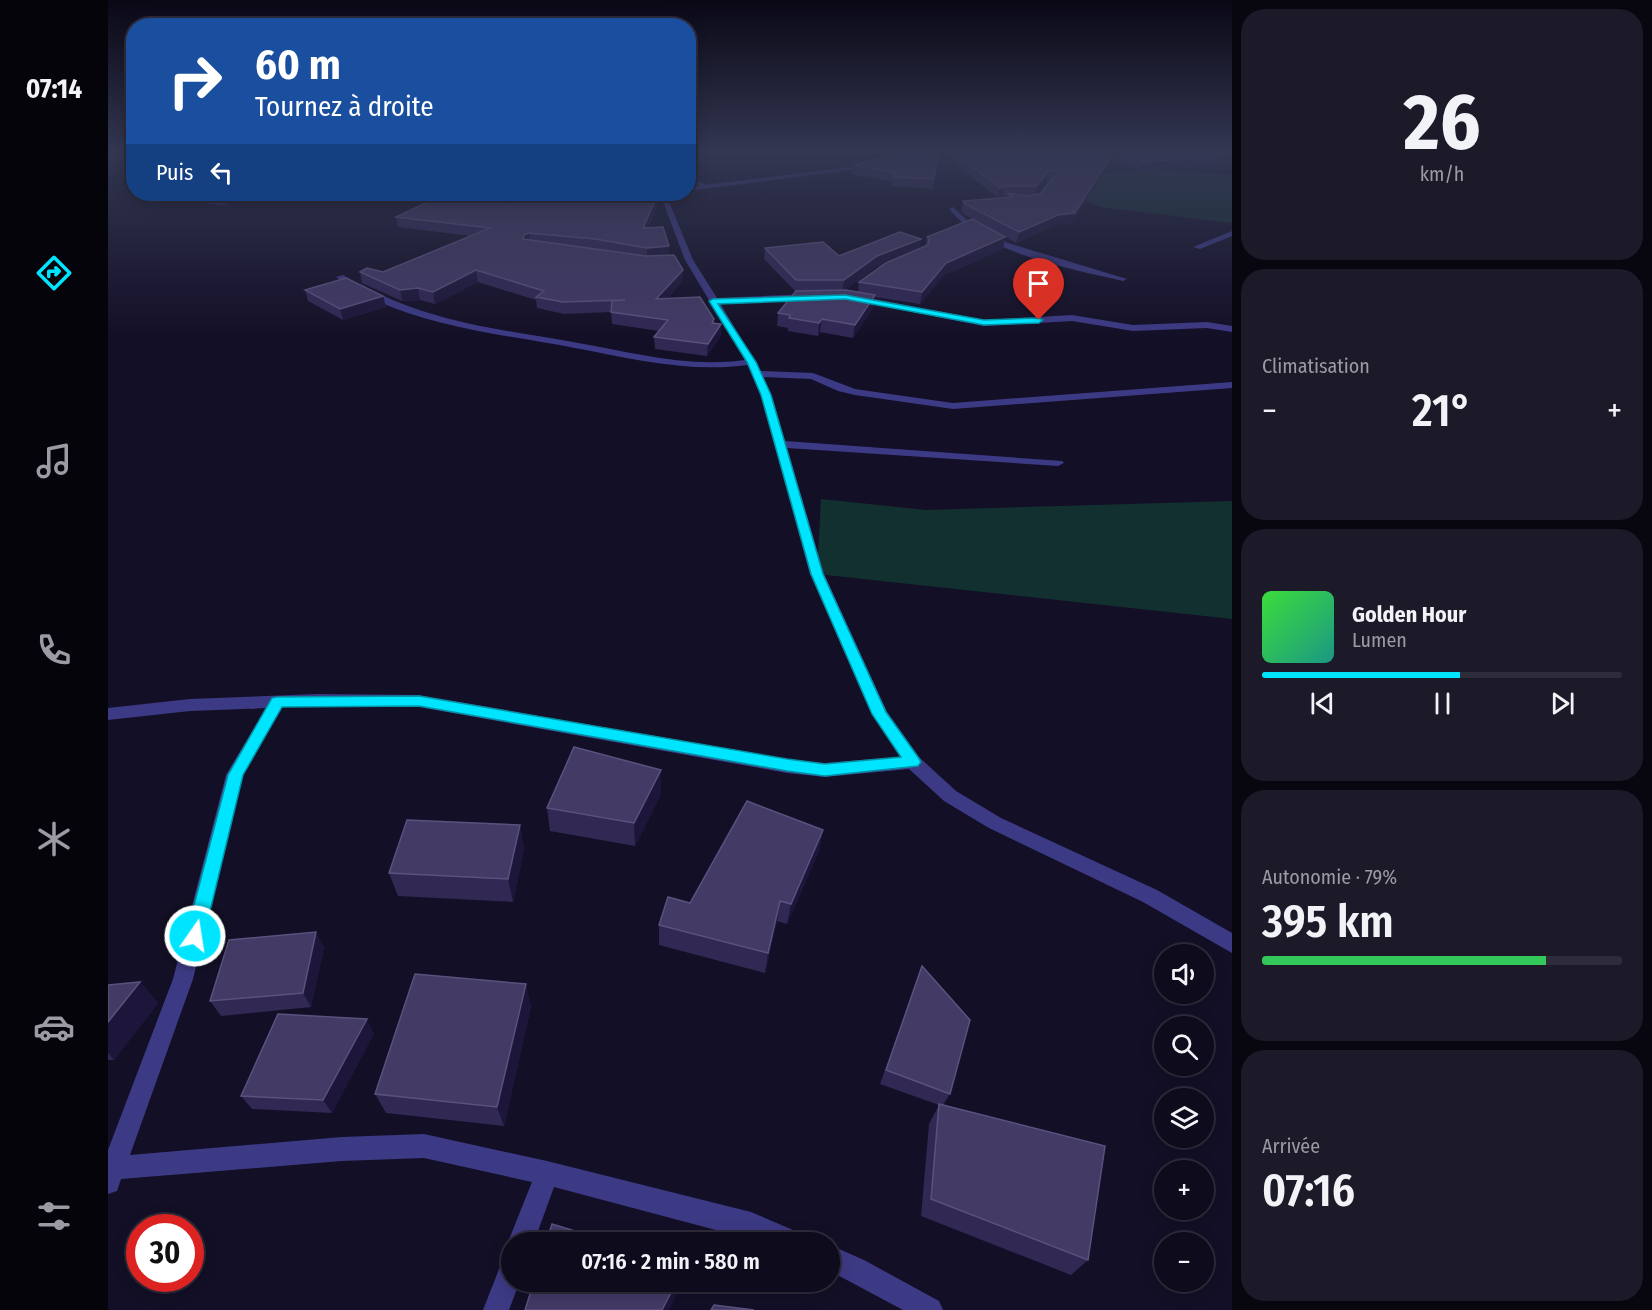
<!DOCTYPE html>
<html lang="fr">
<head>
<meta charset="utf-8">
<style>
	body { margin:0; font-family:"Fira Sans Condensed",sans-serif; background:#1c1929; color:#f1f3f6; height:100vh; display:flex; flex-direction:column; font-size:22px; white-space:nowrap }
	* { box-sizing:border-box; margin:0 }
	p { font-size:20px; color:#9b9ba3 }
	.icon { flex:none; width:33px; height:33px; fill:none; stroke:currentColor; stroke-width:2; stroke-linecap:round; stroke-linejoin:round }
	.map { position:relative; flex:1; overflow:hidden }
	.sheet { display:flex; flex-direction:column; gap:9px; padding:9px; background:#08060f; width:420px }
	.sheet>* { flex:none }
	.top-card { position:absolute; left:18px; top:18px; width:570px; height:183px; border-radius:24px; box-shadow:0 3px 15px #0003,0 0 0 2px #2e2b3b; background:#1a4fa0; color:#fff; overflow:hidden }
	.tools { position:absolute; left:1046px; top:944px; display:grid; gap:12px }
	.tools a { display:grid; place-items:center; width:60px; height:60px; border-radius:50%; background:#0e0b1c; box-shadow:0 3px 15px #0003,0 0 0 2px #2e2b3b; font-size:30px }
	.speed { position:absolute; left:18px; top:1214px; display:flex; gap:12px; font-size:30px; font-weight:700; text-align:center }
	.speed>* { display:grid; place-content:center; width:78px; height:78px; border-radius:50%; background:#0e0b1c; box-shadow:0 3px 15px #0003,0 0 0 2px #2e2b3b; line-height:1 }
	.speed .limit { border:9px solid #d22; background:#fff; color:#111 }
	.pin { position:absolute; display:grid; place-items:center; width:51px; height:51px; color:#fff; margin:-62px -26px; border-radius:50% 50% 50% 0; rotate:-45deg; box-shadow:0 0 6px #0007 }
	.pin .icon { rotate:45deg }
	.me { position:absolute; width:66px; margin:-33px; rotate:13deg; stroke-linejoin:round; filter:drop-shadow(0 0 4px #0008) }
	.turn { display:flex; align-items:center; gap:21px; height:126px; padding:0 30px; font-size:27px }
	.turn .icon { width:78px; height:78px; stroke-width:2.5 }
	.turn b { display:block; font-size:42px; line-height:51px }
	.then { display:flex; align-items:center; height:57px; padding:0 30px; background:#0003; gap:12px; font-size:22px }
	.big { font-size:45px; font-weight:600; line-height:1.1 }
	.sheet .card { flex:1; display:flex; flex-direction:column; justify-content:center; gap:9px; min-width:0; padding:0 21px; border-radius:24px; background:#1c1929 }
	.sheet .dial { align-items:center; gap:0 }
	.dial b { font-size:78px; line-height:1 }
	.song { display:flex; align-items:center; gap:18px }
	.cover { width:72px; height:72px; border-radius:9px; background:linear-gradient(135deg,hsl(120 70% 55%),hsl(170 70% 35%)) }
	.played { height:6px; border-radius:3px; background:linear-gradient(90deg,#00e5ff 55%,#2e2b3b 55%) }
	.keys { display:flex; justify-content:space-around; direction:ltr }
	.heat { display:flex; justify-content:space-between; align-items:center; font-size:33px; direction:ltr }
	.charge { height:9px; border-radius:4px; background:linear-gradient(90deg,#34c759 79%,#2e2b3b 0) }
	.trip { position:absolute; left:393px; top:1232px; width:339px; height:60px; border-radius:30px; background:#0e0b1c; box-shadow:0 3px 15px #0003,0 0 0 2px #2e2b3b; font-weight:600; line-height:60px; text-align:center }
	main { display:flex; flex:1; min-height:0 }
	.menu { display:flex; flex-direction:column; width:108px; justify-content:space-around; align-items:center; background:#06040b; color:#9b9ba3 }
	.menu .icon { width:42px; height:42px }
	.menu .current { color:#00e5ff }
	.menu b { font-size:27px; color:#f1f3f6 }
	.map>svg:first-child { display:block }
</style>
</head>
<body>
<main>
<nav class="menu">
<b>07:14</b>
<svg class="icon current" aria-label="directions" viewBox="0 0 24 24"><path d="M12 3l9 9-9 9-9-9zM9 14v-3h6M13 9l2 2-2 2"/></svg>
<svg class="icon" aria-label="music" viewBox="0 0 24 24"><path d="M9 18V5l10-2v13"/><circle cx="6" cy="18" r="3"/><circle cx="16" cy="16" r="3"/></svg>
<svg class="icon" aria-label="phone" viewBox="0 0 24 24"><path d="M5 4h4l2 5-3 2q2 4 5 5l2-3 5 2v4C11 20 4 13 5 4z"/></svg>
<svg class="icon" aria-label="climate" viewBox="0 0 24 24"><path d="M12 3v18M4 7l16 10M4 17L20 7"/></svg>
<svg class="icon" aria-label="car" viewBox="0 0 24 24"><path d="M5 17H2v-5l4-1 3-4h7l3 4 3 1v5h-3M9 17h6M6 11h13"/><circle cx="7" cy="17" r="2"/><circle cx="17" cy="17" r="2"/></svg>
<svg class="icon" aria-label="filters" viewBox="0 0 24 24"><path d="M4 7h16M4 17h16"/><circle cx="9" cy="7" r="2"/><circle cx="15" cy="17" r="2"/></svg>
</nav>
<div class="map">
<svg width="1124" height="1310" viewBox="0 0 1124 1310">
	<rect width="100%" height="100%" fill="#130f26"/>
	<path fill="#12302f" d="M 1047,170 L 1124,175 L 1124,223 L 992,207 L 962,193 L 999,173 Z
		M 713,499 L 818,510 L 1124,501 L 1124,619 L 709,574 Z"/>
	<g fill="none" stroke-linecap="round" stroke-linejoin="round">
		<path fill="#3d3a85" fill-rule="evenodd" d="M 580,176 L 599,185 L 600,186 L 595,187 L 580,181 Z
			M 940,181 L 945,182 L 931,201 L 922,203 L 922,201 L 927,199 Z
			M 552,194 L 558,194 L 585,260 L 609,298 L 701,294 L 705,297 L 701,300 L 612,303 L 652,371 L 705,373 L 747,389 L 845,403 L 1124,382 L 1124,388 L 845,409 L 747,395 L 730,391 L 703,379 L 655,377 L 663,395 L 677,441 L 954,461 L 956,463 L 950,466 L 679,448 L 716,574 L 779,712 L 811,757 L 848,791 L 893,818 L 1049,890 L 1124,933 L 1124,953 L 1035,902 L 881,828 L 836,801 L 801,769 L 717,777 L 679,773 L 311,707 L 174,707 L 135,775 L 85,979 L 22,1155 L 234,1137 L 316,1134 L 439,1161 L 643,1212 L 692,1233 L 696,1242 L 653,1242 L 446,1187 L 426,1242 L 404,1242 L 404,1250 L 400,1242 L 424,1182 L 316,1158 L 234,1161 L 13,1179 L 9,1191 L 0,1194 L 0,1150 L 65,979 L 118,775 L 158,708 L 82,711 L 0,720 L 0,708 L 82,699 L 209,694 L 311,695 L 679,759 L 717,763 L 792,757 L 764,714 L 702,574 L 653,395 L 640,365 C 581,373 525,359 467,348 C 399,335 331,329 267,300 C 254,294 239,287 228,277 L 235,275 C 313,321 378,327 465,342 C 523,352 578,368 637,360 L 577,260 Z
			M 845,207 L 860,221 L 900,243 L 1019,279 L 1015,281 C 960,268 878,254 841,209 Z
			M 1124,231 L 1124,236 L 1092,249 L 1085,247 Z
			M 746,295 L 876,320 L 964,315 L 1025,325 L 1099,322 L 1124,326 L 1124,332 L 1099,328 L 1025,331 L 964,321 L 876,326 L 743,300 L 742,298 Z
			M 722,1245 L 756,1260 L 831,1301 L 835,1310 L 795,1310 L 722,1271 Z
			M 404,1255 L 404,1281 L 412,1281 L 401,1310 L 375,1310 L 395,1259 Z"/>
		<path fill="#3d3a85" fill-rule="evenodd" d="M 767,164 L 765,167 L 580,191 L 580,187 Z
			M 427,194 L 498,196 L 501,198 L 498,200 L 464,200 Z"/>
	</g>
	<path fill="#312854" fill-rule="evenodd" d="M 0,153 L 26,153 L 26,161 L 0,161 Z
		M 831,153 L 825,189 L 784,186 L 784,182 L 745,174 L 746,165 Z
		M 834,153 L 1111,153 L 1113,165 L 1033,171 L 1005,158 L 964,223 L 947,225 L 908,243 L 857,215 L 853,211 L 855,201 L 898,198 L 899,196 L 894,196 L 890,198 ZM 938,180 L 943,181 L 934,193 L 927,195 Z
		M 67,194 L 148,194 L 118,206 L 69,199 Z
		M 281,194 L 443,194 L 478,200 L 550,203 L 540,228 L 561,246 L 561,255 L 575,270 L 575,281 L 559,299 L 606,319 L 606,323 L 613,324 L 613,336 L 599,356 L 547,349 L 546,337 L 551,331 L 504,324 L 503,312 L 456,314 L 429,308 L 428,300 L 370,282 L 327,304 L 312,300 L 294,301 L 254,283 L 252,272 L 275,272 L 363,236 L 290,227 L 288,217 L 329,197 Z
		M 819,237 L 897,237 L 895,249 L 836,275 L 812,304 L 767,297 L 765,308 L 745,338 L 712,332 L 710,336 L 680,331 L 680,328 L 669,326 L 670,313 L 688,292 L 656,259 L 657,248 L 731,256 L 813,239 L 811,249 L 817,247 ZM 778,263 L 751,282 L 750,292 L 737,290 L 768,267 Z
		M 197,290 L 275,296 L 278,307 L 235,320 L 200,301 Z
		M 553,770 L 553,794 L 527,846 L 442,831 L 439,808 Z
		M 412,825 L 416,849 L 405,902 L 290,896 L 281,873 Z
		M 715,830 L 711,851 L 679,924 L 669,921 L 657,973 L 551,945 L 551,925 L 582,903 Z
		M 216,947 L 203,1007 L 113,1016 L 102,1001 Z
		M 814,966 L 842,1094 L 835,1105 L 980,1260 L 963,1275 L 813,1216 L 821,1124 L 831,1105 L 772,1084 Z
		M 32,982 L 50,1003 L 6,1060 L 0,1060 L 0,985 Z
		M 423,1006 L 396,1126 L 278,1113 L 267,1094 Z
		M 266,1033 L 224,1113 L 144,1109 L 133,1096 Z"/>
	<path fill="#1d163a" d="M 1005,153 L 1006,153 L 1005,158 L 964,223 L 947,225 L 908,243 L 911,232 L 950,215 L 965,211 Z
		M 1117,156 L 1113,165 L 1033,171 L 1036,162 Z
		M 941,170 L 938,180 L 926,196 L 928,186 Z
		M 896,186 L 894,196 L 890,198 L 892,188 Z
		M 122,194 L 148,194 L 118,206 L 115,196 Z
		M 550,194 L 550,203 L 535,238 L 535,228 Z
		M 421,233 L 422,244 L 415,239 L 416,235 Z
		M 897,237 L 895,249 L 836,275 L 812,304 L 814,292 L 838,263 Z
		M 813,239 L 811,250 L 768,267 L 734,292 L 736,280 L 769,256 Z
		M 561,246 L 561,257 L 539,259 L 539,248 Z
		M 368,270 L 370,282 L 327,304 L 325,292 Z
		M 575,270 L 575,281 L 549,311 L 548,299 Z
		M 310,288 L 312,300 L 294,301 L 292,290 Z
		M 767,295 L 765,308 L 745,338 L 747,325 Z
		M 275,296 L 278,307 L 235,320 L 232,309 Z
		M 714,319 L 712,332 L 710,336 L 711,323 Z
		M 613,324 L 613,336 L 599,356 L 600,344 Z
		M 553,770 L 553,794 L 527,846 L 526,823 Z
		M 412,825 L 416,849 L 405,902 L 400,879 Z
		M 715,830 L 711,851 L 679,924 L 683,904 Z
		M 672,901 L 669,921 L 657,973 L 660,953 Z
		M 208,932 L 216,947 L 203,1007 L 195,993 Z
		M 32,982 L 50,1003 L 6,1060 L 0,1053 L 0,1022 Z
		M 418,984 L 423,1006 L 396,1126 L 389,1107 Z
		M 259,1019 L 266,1033 L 224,1113 L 215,1100 Z
		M 569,1281 L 575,1281 L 561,1310 L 554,1310 Z"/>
	<path fill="#433a66" stroke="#5a527e" stroke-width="1.5" d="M 792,153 L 831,153 L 826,179 L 785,177 L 786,173 L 746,165 Z
		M 847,153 L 1005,153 L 968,211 L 965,211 L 967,213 L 950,215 L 911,232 L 859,205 L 855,201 L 905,197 L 899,193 L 920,196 L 934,193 L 950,172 L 941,170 L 928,186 L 896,186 L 892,188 Z
		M 1017,153 L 1111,153 L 1117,156 L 1036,162 Z
		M 96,194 L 122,194 L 115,196 Z
		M 337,194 L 443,194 L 478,200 L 482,194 L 550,194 L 535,228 L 555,227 L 561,246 L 539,248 L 487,239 L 421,233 L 416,235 L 415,239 L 538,256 L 566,255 L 575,270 L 548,299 L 592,297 L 606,319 L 604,323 L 613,324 L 600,344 L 546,337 L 560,320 L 503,312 L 504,301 L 517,300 L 455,302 L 428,297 L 436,291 L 368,270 L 325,292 L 310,288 L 292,290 L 252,272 L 259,268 L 275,272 L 382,228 L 288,217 Z
		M 864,219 L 897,237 L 838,263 L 814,292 L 751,282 L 778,263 L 820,245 L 821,239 L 819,237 Z
		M 792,232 L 813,239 L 769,256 L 736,280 L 688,280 L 657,248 L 715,242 L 731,256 Z
		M 238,278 L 275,296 L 232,309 L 197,290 Z
		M 738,290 L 767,295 L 747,325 L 714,319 L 711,323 L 681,318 L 682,315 L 670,313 L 688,291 Z
		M 466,747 L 553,770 L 526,823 L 439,808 Z
		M 639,801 L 715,830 L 683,904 L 672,901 L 660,953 L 551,925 L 560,897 L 582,903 Z
		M 299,820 L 412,825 L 400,879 L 281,873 Z
		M 208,932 L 195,993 L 102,1001 L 121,940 Z
		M 814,966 L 862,1020 L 842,1094 L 778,1070 Z
		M 307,974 L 418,984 L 389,1107 L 267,1094 Z
		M 32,982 L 0,1022 L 0,985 Z
		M 170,1014 L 259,1019 L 215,1100 L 133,1096 Z
		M 831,1104 L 997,1146 L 980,1260 L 823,1199 Z
		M 444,1224 L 503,1242 L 438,1242 Z
		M 426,1281 L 569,1281 L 554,1310 L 417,1310 Z
		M 606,1305 L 646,1310 L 603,1310 Z"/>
	<linearGradient id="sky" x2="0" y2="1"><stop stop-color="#0a0815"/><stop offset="0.45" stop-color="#333752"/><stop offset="1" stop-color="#333752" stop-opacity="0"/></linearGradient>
	<rect width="1124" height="337" fill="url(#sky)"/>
	<path fill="#00e5ff" stroke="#0095a6" stroke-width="1.5" d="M 737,295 L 876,320 L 931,318 L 935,320 L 931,323 L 876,325 L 737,299 L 610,304 L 648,362 L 663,395 L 715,574 L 778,712 L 810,757 L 813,762 L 810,766 L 717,776 L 679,771 L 311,706 L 174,707 L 135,775 L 96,936 L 94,942 L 87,944 L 81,942 L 78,936 L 120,775 L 164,698 L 169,697 L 311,696 L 679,759 L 717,764 L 793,757 L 764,714 L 703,574 L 653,395 L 639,362 L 601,301 L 605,299 Z"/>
</svg>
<div class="tools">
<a><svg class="icon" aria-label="sound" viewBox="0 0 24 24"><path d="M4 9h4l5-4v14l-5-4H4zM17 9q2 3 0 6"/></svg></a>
<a><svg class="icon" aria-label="search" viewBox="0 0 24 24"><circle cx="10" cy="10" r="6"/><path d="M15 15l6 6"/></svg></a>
<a><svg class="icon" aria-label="layers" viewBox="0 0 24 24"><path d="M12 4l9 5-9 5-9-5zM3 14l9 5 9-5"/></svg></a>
<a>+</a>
<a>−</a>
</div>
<div class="speed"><div class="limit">30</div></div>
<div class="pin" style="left:931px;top:320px;background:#d93025"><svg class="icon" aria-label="arrive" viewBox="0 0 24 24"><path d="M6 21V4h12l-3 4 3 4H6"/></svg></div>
<svg class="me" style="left:87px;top:936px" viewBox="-20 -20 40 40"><circle r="17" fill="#00e5ff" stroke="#fff" stroke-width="3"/><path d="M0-11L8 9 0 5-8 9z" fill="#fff"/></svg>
<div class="trip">07:16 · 2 min · 580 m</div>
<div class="top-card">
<div class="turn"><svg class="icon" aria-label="right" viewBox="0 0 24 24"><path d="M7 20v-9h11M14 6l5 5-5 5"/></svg><div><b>60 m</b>Tournez à droite</div></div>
<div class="then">Puis<svg class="icon" aria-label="left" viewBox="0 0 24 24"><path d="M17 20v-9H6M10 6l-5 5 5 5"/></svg></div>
</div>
</div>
<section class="sheet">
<div class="card dial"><b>26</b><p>km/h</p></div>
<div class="card"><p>Climatisation</p>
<div class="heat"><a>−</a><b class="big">21°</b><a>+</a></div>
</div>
<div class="card">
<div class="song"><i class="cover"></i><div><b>Golden Hour</b><p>Lumen</p></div></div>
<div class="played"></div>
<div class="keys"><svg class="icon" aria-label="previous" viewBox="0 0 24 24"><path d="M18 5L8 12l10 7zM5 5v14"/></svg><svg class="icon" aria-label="pause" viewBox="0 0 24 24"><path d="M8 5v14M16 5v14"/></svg><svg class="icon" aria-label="next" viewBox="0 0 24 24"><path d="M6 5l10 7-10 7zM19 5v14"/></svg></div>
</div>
<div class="card"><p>Autonomie · 79%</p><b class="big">395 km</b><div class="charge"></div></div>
<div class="card"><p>Arrivée</p><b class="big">07:16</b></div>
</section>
</main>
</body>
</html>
